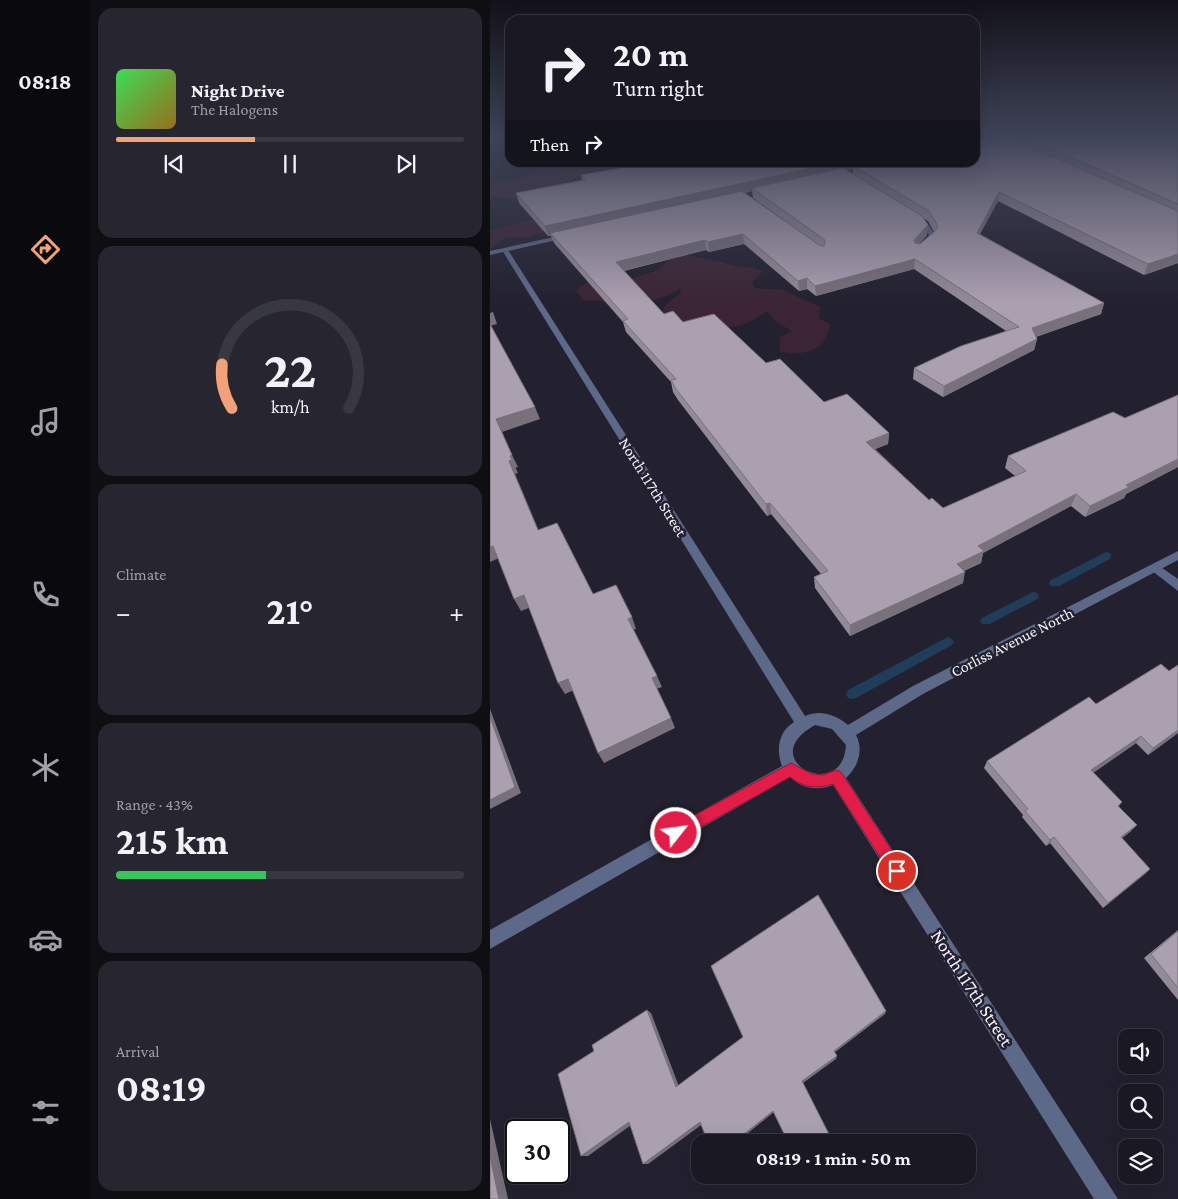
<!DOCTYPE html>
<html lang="en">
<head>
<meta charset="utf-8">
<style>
	body { margin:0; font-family:"Crimson Pro",serif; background:#272630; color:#f1f3f6; height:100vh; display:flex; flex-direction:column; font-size:19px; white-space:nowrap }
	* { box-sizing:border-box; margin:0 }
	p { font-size:16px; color:#9fa0a6 }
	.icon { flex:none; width:28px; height:28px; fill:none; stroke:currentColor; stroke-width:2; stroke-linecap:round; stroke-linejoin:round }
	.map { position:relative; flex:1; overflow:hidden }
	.drawer { display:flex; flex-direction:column; gap:8px; padding:8px; background:#0e0e13; width:400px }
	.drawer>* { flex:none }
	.hud { position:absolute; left:15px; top:15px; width:475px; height:152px; border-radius:15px; box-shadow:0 5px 20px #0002,0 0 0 1px #383841; background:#1a1923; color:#f1f3f6; overflow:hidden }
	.tools { position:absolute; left:628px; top:1029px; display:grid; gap:10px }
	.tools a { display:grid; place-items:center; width:45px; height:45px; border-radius:10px; background:#1a1923; box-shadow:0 5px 20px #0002,0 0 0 1px #383841; font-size:25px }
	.speed { position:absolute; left:15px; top:1119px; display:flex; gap:10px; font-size:25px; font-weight:700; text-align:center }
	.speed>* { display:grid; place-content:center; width:65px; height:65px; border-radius:50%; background:#1a1923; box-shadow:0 5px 20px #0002,0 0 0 1px #383841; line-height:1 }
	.speed .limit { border:2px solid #111; border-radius:8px; background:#fff; color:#111 }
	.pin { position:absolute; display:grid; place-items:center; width:42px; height:42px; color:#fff; margin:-21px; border:2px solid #fff; border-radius:50%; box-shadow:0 1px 5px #0007 }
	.me { position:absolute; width:55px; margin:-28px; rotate:60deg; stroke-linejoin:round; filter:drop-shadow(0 0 4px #0008) }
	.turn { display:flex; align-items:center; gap:18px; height:105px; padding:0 25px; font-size:22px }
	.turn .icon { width:65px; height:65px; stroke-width:2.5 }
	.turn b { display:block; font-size:35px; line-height:42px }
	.then { display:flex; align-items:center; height:48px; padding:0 25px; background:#0003; gap:10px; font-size:19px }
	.big { font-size:38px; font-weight:700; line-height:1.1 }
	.drawer .card { flex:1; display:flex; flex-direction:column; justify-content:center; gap:8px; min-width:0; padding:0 18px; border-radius:15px; background:#272630 }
	.drawer .dial { align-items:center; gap:0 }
	.dial svg { height:130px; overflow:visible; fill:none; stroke:#383841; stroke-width:7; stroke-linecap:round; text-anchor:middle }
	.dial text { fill:#f1f3f6; stroke:none }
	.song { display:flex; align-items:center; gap:15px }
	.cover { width:60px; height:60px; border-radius:8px; background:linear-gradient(135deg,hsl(130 70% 55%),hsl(40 70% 35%)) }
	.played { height:5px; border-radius:2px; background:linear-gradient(90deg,#f1a27b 40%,#383841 40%) }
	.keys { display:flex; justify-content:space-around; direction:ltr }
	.heat { display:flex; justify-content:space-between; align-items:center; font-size:28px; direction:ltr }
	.charge { height:8px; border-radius:4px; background:linear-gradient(90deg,#34c759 43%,#383841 0) }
	.trip { position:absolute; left:201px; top:1134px; width:285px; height:50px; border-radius:15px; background:#1a1923; box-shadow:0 5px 20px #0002,0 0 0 1px #383841; font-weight:700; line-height:50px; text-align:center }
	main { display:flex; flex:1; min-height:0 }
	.dock { display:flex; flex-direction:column; width:90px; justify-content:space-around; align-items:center; background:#0a0a0e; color:#9fa0a6 }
	.dock .icon { width:35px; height:35px }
	.dock .current { color:#f1a27b }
	.dock b { font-size:22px; color:#f1f3f6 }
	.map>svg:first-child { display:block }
</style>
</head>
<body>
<main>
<nav class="dock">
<b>08:18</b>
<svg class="icon current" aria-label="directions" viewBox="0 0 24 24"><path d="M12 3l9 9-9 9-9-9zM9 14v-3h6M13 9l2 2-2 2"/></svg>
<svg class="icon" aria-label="music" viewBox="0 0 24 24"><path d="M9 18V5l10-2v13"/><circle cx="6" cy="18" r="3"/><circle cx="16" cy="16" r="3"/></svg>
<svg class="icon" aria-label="phone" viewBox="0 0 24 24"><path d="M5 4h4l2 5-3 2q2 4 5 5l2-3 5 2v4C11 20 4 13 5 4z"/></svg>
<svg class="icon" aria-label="climate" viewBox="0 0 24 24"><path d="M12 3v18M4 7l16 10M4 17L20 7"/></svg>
<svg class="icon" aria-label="car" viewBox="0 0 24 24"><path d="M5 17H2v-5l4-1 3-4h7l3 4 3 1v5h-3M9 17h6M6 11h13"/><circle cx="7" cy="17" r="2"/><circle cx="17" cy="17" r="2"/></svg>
<svg class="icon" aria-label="filters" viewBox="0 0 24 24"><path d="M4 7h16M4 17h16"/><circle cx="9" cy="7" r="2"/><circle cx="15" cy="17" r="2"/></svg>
</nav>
<section class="drawer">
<div class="card">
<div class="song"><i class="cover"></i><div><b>Night Drive</b><p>The Halogens</p></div></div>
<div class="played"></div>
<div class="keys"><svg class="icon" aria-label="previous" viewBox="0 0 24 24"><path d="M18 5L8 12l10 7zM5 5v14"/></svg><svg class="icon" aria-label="pause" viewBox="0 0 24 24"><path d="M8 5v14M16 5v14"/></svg><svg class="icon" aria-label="next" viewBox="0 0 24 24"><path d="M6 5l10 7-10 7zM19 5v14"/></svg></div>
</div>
<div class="card dial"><svg viewBox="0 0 100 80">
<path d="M14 69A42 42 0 1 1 86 69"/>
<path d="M14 69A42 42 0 0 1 8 42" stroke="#f1a27b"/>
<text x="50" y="56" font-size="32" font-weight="700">22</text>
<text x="50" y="72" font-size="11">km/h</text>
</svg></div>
<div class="card"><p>Climate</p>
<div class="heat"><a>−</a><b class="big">21°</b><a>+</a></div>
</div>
<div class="card"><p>Range · 43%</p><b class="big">215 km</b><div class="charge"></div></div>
<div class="card"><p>Arrival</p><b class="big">08:19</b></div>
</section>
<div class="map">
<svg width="688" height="1199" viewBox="0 0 688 1199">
	<rect width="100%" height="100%" fill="#23212f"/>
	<path fill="#3b2534" d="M 91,163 L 110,163 L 114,166 L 134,163 L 162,163 C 142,165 85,169 75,186 L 29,199 L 0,197 L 0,184 C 30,176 63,174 91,163 Z
		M 41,220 L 59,223 L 57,231 L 38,237 L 20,237 L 11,240 L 0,250 L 0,231 Z
		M 198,255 C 212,258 225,260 238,264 C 250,268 260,265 273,271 L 262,282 L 265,288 L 293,290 L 330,307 L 329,318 L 341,325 C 338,331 336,340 332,344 C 321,354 302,355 289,351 L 290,337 L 302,331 L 286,322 L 277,311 C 244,338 208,326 171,319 C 172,305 179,301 190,294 L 191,288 C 174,298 148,308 127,305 C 114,303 107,299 94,301 L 86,290 L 101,280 L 137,280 L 169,270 L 182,256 Z"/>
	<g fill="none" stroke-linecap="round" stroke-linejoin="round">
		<path fill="#203e59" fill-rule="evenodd" d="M 616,552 L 620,553 L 621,556 L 620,559 L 569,586 L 561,586 L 559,583 L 561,580 Z
			M 543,592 L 547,593 L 549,596 L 547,599 L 500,624 L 492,624 L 490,621 L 492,618 Z
			M 458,637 L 462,639 L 464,642 L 462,645 L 366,698 L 362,699 L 358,698 L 356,694 L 358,690 Z"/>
		<path fill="#5d6989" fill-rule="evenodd" d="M 424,217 C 435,216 440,227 445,235 L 443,240 L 434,248 L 429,247 L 439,235 L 432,224 L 424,219 Z
			M 665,563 L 688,579 L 688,591 L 661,570 L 659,567 Z"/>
		<path fill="#5d6989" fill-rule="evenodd" d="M 13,249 L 18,250 L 315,716 C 330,709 347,715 358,725 L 423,686 L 688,551 L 688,560 L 433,694 L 366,735 C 374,750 368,767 356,778 L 628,1199 L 604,1199 L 343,785 C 327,791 313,789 300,777 L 0,949 L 0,930 L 292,766 C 286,750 288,732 304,722 L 12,250 ZM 325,725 L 342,729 L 356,745 C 353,804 262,760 325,725 Z"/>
		<path fill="#5d6989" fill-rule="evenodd" d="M 526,135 L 537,135 L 485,149 L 485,145 Z
			M 78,234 L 81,236 L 80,237 L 0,255 L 0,251 Z"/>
	</g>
	<path fill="#938a97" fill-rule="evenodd" d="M 485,135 L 501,135 L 500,139 L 509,136 L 506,135 L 520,135 L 514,136 L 522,140 L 523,135 L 688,135 L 688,263 L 654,275 L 508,201 L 490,234 L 614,303 L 611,314 L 546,337 L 547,339 L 544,350 L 453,397 L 423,379 L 424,368 L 516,331 L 424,269 L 326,296 L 317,289 L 309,291 L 254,244 L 219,252 L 216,250 L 134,271 L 174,314 L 193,322 L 276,363 L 334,402 L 399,433 L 398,444 L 385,449 L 439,500 L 453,508 L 525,476 L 515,468 L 518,456 L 635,418 L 688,395 L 688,467 L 636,494 L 634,498 L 595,517 L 581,506 L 493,553 L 491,563 L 474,571 L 473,583 L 360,636 L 325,588 L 324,577 L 331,574 L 281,514 L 277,516 L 188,400 L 183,392 L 181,382 L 136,332 L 133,322 L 64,243 L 61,236 L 58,236 L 29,203 L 26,193 L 92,180 L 91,175 L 129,169 L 129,166 L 485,162 ZM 363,169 L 363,175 L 356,170 ZM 262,191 L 263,198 L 297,222 L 255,193 ZM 433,218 L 438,221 L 444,232 L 429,244 L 437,235 Z
		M 688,665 L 688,733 L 658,755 L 646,743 L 603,773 L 632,802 L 629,806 L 641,831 L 632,838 L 660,869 L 613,908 L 560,843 L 556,846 L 532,817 L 533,815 L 494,768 L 497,761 L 606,704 L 679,671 Z
		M 688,930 L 688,1000 L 654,958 Z"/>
	<path fill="#78707b" d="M 485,135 L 501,135 L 500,139 L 485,143 Z
		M 350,162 L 391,162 L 364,166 L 363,169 L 265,190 L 262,188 L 262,191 L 63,235 L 60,233 L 61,236 L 58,236 L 55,226 Z
		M 509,192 L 508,201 L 485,243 L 487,233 Z
		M 438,225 L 437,235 L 423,250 L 424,240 Z
		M 253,234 L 254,244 L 219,252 L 218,242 Z
		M 215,240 L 216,250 L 128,272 L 126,262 Z
		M 688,254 L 688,263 L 654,275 L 658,264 Z
		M 425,259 L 424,269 L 326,296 L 325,286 Z
		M 317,278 L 317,289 L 309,291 L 308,281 Z
		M 614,303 L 611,314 L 539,339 L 542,328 Z
		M 3,312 L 7,324 L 0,326 L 0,313 Z
		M 547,339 L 544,350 L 453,397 L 454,386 Z
		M 45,407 L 50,419 L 12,432 L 6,419 Z
		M 399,433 L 398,444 L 376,453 L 376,442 Z
		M 22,455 L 28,467 L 25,468 L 20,456 Z
		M 688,459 L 688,467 L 636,494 L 634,498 L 595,517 L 600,506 L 636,485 Z
		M 22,460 L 28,473 L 25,474 L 54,542 L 19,461 Z
		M 586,494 L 581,506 L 493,553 L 491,563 L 465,575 L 467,564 L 488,546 Z
		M 280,503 L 281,514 L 277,516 L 276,504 Z
		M 3,546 L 9,558 L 0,562 L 0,547 Z
		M 475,572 L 473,583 L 360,636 L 360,625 Z
		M 34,595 L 41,607 L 31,611 L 24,599 Z
		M 142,617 L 146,629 L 143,630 L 138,619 Z
		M 167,676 L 172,687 L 166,689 L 162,678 Z
		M 78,679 L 84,690 L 75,694 L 68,683 Z
		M 0,709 L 31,793 L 0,809 Z
		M 181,718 L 185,728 L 114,763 L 108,753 Z
		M 688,730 L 688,733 L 658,755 L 663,748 Z
		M 651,736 L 646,743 L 597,777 L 601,770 Z
		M 647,825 L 641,831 L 626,843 L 631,837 Z
		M 564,837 L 560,843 L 556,846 L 560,840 Z
		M 660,869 L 654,875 L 613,908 L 618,903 Z
		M 157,1010 L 161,1013 L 190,1089 L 186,1087 Z
		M 396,1011 L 395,1014 L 344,1053 L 344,1051 Z
		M 347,1056 L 346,1059 L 313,1083 L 312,1081 Z
		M 283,1111 L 284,1112 L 247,1142 L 244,1142 Z
		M 0,1119 L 18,1199 L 9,1199 L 0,1156 Z
		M 139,1122 L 144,1123 L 98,1156 L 91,1156 Z
		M 210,1122 L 214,1123 L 158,1164 L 153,1164 Z"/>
	<path fill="#aba0b0" stroke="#78707b" d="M 512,135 L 688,211 L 688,254 L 658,264 L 509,192 L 487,233 L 614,303 L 542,328 L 547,339 L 454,386 L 424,368 L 471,346 L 529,327 L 425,259 L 325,286 L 317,278 L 308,281 L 253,234 L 218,242 L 215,240 L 126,262 L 174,314 L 183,311 L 193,322 L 224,314 L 276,363 L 290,359 L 334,402 L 357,394 L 399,433 L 376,442 L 439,500 L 442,498 L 453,508 L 536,471 L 518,456 L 623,412 L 635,418 L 688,395 L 688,459 L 636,485 L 639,487 L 600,506 L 586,494 L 488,546 L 494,551 L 467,564 L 475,572 L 360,625 L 324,577 L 338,571 L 280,503 L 276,504 L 186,389 L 181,380 L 186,379 L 133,321 L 138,319 L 60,233 L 252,191 L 329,245 L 334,246 L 335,240 L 262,188 L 353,168 L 432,216 L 438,225 L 424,240 L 425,243 L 430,244 L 445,231 L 448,226 L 439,211 L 364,166 L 380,162 L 485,162 L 485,141 L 487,142 Z
		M 530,135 L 688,135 L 688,204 Z
		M 148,162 L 350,162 L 55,226 L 26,193 L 95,180 L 91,175 L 131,168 L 129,166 Z
		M 0,324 L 45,407 L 6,419 L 22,455 L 20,456 L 22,460 L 19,461 L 48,530 L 67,523 L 103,594 L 126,585 L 142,617 L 138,619 L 167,676 L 162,678 L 181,718 L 108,753 L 78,679 L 68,683 L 34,595 L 24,599 L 3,546 L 0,547 Z
		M 671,664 L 679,671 L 688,665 L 688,730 L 663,748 L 651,736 L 601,770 L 632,802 L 628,806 L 647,825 L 631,837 L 660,869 L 618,903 L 564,837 L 560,840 L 535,811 L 538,809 L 497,761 L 599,697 L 606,704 Z
		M 0,717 L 25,787 L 0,800 Z
		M 328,895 L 396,1011 L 344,1051 L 347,1056 L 312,1081 L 343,1142 L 298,1142 L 283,1111 L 244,1142 L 218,1142 L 210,1122 L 153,1164 L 139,1122 L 91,1156 L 68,1074 L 104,1051 L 102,1045 L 157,1010 L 186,1087 L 253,1037 L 221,966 Z
		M 688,931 L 688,988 L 661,954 Z
		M 0,1156 L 9,1199 L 0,1199 Z
		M 313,1175 L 321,1175 L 315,1180 Z"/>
	<linearGradient id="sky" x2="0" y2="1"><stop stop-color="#13121a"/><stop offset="0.45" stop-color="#3f4358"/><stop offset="1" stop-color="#3f4358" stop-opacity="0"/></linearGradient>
	<rect width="688" height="303" fill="url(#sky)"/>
	<path fill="#e11d48" stroke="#92132f" d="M 301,763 L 322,774 L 333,775 L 346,770 L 351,772 L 412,866 L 415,871 L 412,876 L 407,879 L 402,876 L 343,784 C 328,789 313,788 300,777 L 191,838 L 186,841 L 181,838 L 179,833 L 181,828 Z"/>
	<g text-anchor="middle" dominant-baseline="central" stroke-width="5" stroke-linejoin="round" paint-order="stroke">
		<g font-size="16" fill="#f4f3fc" stroke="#23212f">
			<text transform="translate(163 487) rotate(58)">North 117th Street</text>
			<text transform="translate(522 642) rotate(-27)">Corliss Avenue North</text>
		</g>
		<g font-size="19" fill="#f4f3fc" stroke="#23212f">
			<text transform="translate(482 988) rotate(57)">North 117th Street</text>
		</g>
	</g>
</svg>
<div class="tools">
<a><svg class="icon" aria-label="sound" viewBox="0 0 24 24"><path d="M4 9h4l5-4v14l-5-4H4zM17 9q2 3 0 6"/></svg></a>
<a><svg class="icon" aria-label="search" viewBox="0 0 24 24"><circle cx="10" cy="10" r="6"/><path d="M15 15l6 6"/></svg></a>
<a><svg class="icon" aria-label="layers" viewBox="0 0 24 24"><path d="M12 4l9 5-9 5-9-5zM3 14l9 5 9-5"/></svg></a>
</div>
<div class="speed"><div class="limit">30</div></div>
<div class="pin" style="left:407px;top:871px;background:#d93025"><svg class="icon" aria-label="arrive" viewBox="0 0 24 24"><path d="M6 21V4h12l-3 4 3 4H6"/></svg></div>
<svg class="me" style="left:186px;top:833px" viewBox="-20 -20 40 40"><circle r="17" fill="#e11d48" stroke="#fff" stroke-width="3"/><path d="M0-11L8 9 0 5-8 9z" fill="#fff"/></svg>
<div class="trip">08:19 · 1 min · 50 m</div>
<div class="hud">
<div class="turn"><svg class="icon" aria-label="right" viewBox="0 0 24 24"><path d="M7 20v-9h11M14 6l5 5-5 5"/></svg><div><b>20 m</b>Turn right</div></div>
<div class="then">Then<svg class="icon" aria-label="right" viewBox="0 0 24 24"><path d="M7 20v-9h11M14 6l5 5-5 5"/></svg></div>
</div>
</div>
</main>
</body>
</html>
